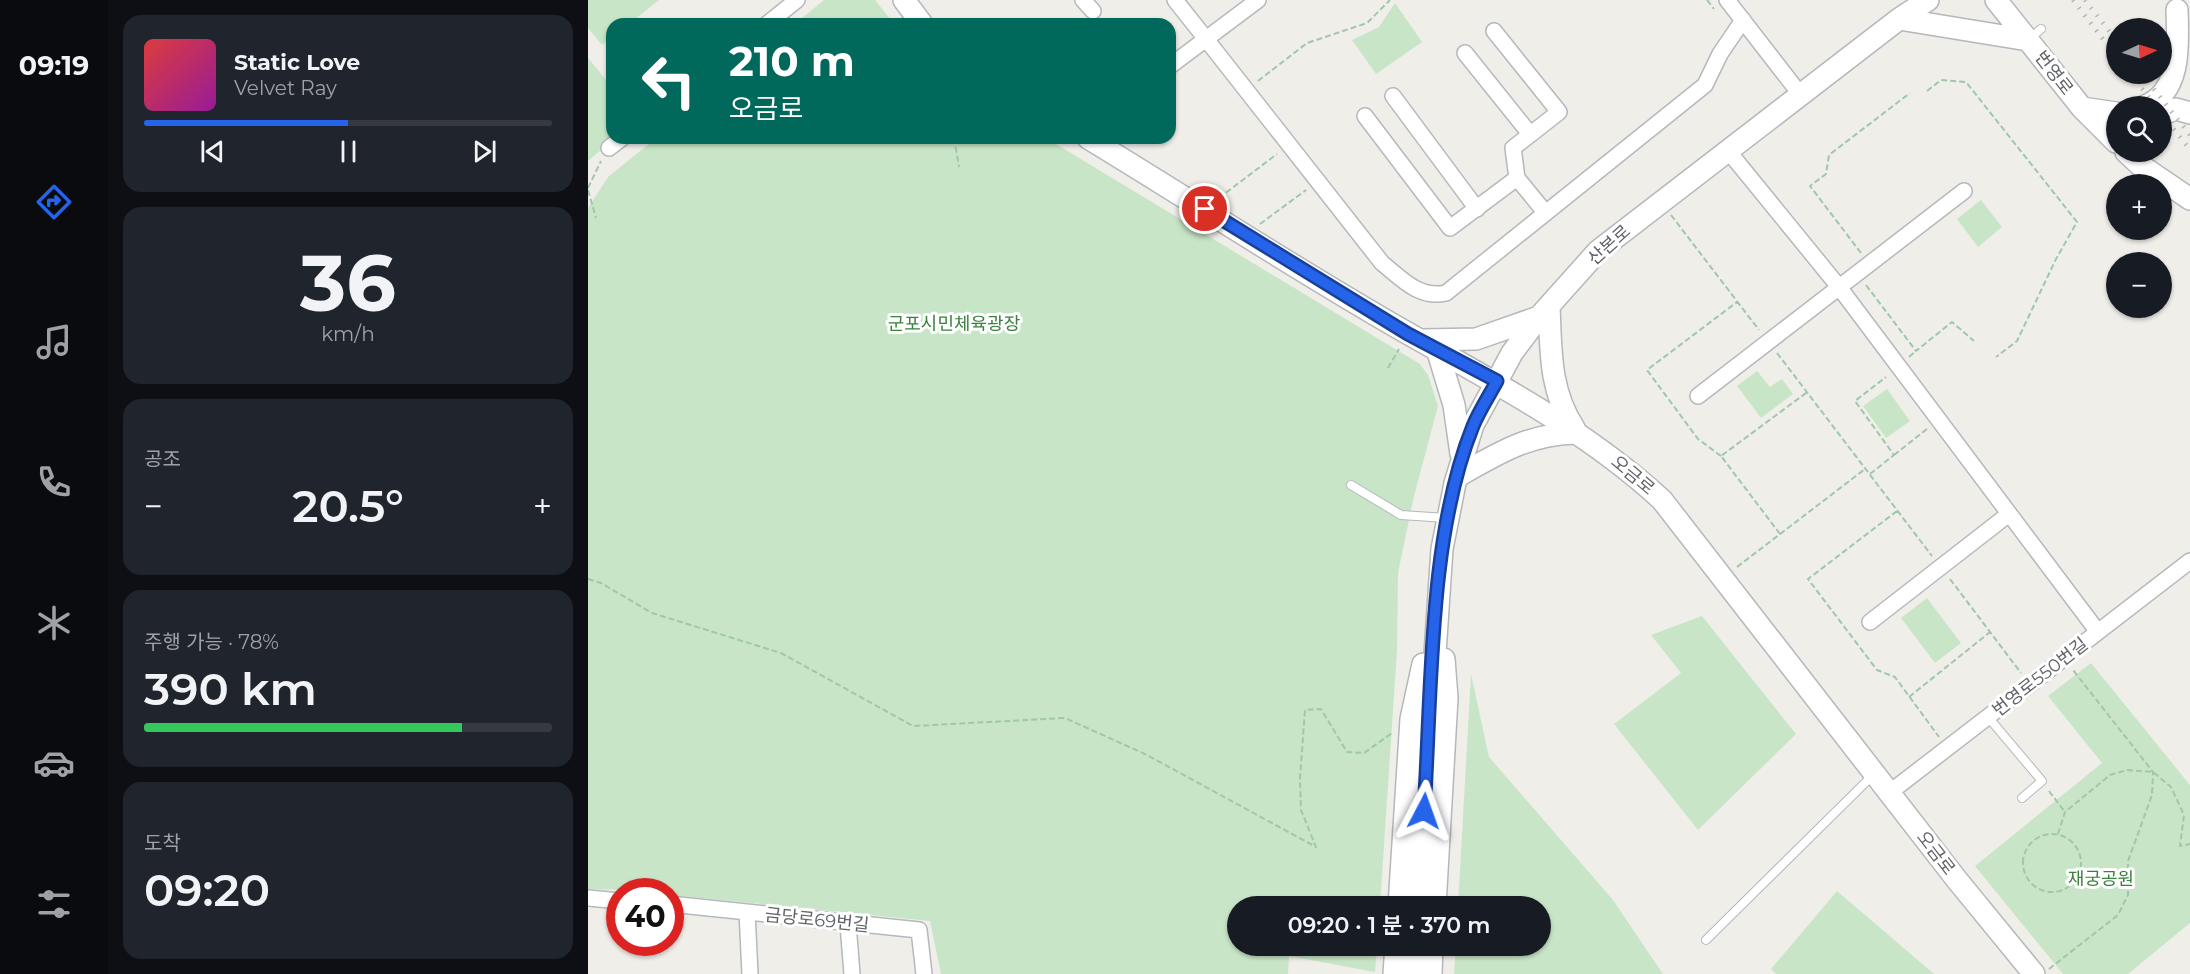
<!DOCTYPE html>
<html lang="ko">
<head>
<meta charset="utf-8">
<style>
	body { margin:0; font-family:Montserrat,"Noto Sans KR",sans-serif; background:#20242c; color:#f1f3f6; height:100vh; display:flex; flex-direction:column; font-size:22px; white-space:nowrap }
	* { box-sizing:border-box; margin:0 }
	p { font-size:20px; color:#9ea1a6 }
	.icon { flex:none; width:33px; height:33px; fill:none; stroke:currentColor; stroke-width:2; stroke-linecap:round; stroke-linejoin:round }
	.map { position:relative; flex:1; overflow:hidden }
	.panel { display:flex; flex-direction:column; gap:15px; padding:15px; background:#0d0f14; width:480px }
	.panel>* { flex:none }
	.top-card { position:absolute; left:18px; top:18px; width:570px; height:126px; border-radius:18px; box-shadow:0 2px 4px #0004; background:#00695c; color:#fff; overflow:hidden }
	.needle { width:39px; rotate:86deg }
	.tools { position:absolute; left:1518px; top:18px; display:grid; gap:12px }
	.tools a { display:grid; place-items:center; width:66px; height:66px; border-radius:50%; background:#171b24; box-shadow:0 2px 4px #0004; font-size:30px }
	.speed { position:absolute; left:18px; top:878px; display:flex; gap:12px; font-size:30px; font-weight:700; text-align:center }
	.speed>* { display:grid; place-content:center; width:78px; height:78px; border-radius:50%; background:#171b24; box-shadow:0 2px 4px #0004; line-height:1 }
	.speed .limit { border:9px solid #d22; background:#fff; color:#111 }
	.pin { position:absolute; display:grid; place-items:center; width:51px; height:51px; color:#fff; margin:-26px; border:3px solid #fff; border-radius:50%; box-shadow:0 2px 6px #0007 }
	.me { position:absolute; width:66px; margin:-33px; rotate:4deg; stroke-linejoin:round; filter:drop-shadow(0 0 4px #0008) }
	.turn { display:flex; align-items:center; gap:21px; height:126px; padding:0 24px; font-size:27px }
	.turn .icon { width:78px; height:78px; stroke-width:2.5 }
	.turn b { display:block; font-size:42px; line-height:51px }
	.big { font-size:45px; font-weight:600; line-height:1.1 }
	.panel .tile { flex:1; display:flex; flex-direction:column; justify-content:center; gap:9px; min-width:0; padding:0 21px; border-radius:18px; background:#20242c }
	.panel .dial { align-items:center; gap:0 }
	.dial b { font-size:78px; line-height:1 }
	.song { display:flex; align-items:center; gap:18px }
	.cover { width:72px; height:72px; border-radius:9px; background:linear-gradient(135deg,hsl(0 70% 55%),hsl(300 70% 35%)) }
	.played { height:6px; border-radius:3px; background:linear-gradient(90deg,#2563eb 50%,#363941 50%) }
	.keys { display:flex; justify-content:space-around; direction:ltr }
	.heat { display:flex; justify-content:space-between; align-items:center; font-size:33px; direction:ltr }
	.charge { height:9px; border-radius:4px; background:linear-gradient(90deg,#34c759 78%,#363941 0) }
	.trip { position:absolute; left:639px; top:896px; width:324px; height:60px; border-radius:30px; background:#171b24; box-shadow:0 2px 4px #0004; font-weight:600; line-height:60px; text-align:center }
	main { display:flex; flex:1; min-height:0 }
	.tab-bar { display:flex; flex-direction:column; width:108px; justify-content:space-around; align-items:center; background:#090b0e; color:#9ea1a6 }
	.tab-bar .icon { width:42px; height:42px }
	.tab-bar .selected { color:#2563eb }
	.tab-bar b { font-size:27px; color:#f1f3f6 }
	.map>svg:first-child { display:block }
</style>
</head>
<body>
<main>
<nav class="tab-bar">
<b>09:19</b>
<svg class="icon selected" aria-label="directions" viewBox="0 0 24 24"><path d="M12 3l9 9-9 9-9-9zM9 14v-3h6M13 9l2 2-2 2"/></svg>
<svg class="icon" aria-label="music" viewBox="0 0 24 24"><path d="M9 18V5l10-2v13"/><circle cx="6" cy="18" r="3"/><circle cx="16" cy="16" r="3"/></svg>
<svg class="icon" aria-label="phone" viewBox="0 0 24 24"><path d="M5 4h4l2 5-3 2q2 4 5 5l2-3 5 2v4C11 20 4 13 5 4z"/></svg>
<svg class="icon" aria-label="climate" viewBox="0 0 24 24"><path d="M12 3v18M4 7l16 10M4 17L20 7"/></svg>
<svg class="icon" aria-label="car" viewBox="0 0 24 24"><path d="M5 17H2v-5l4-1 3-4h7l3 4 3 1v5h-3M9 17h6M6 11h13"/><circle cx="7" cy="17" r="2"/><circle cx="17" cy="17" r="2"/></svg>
<svg class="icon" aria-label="filters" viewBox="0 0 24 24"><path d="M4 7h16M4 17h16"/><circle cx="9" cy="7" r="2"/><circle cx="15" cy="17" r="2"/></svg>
</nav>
<section class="panel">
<div class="tile">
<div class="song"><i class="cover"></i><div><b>Static Love</b><p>Velvet Ray</p></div></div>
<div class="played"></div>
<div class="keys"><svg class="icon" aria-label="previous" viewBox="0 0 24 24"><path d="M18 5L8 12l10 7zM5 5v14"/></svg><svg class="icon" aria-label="pause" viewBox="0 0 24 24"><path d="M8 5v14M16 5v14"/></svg><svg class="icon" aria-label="next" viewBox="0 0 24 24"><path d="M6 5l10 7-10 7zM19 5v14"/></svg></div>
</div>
<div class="tile dial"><b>36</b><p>km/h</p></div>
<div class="tile"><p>공조</p>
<div class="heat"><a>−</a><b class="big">20.5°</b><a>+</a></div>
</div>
<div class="tile"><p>주행 가능 · 78%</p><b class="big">390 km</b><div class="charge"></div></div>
<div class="tile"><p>도착</p><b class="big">09:20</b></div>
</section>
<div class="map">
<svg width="1602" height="974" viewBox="0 0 1602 974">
	<rect width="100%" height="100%" fill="#f0eee9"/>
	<path fill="#c8e6c7" d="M 0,0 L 71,0 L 41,24 L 24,24 L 24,37 L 14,45 L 0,28 Z
		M 236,0 L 287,0 L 306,24 L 207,24 Z
		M 807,3 L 834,42 L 788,74 L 764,40 L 791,27 Z
		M 0,58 L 24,87 L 24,138 L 27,138 L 0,161 Z
		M 68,138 L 458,138 L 832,364 L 840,375 L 850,406 L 826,496 L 810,573 L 809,650 L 792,906 L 650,906 L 650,945 L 789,945 L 787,972 L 701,956 L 700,974 L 353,974 L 342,921 L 83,895 L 82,891 L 0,889 L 0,208 L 20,177 Z
		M 1393,200 L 1414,227 L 1390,247 L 1369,219 Z
		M 1169,371 L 1182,387 L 1194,379 L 1205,394 L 1173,418 L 1149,386 Z
		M 1299,389 L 1322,421 L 1298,438 L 1275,406 Z
		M 1339,598 L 1373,643 L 1347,663 L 1313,618 Z
		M 1114,616 L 1208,734 L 1110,830 L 1026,724 L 1093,673 L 1063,635 Z
		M 1503,663 L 1602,785 L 1602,923 L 1540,974 L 1475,974 L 1387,866 L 1514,763 L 1460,696 Z
		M 883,674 L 901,757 L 1025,900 L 1075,974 L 866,974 L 868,945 L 952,945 L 952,906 L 870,906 Z
		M 1249,891 L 1346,974 L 1188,974 L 1183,969 Z"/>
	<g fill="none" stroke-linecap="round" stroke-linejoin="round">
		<g stroke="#b5b8bc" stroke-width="10">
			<path id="lane" d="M 1441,39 L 1453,29
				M 763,485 L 813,515 L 859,518
				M 1400,717 L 1454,781 L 1434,798
				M 1118,940 L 1285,775"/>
		</g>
		<g stroke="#b5b8bc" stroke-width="18">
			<path id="street" d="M 495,0 L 505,11
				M 670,0 L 618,39 L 794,263 C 814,279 831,299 858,293 L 1117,85 L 1132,54 L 1155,20
				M 1139,0 L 1212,94
				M 179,24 L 209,0
				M 906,31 L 971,112 L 925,148 L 929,178
				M 877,53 L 942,134
				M 582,66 L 618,39 L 587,0
				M 805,96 L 889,209
				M 777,116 L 862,228 L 929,178 L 956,211
				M 21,148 L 34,138
				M 1141,152 L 1251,287 L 1510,632
				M 1110,396 L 1376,191
				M 1282,622 L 1421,514
				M 1301,793 L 1602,561
				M 0,898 L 32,901
				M 82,904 L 331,930 L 336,974
				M 159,912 L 162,974
				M 260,924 L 264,974"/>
		</g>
		<g stroke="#b4b7bb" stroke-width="24">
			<path id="secondary" d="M 316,0 L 334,24
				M 1408,0 L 1494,108 L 1528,142
				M 1311,19 L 1440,40
				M 1557,106 C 1594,92 1590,43 1589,10
				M 1494,108 L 1528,113
				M 1574,114 L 1588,109 L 1602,113
				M 500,138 C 607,203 712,272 821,334 C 909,384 999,431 1074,500 L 1369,880 L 1446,974
				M 1538,152 L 1552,165 L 1602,199
				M 961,306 C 963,349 961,390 986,428
				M 836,340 L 888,339 L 951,317
				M 849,349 L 866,405 L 873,454
				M 870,476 C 911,453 940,434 989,433
				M 811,906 L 823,719 L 835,664
				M 830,906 L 854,549 L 867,483 L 885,425 L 909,381 L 924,353 L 951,317 L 1010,251 L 1311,19 L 1340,0
				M 847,906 L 859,698 L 856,659
				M 806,974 L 808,945
				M 826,974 L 828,945
				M 843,974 L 844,945"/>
		</g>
		<path stroke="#a0c7aa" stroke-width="2" stroke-dasharray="6 3" stroke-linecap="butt" d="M 1119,0 L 1126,9
			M 670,81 L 719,43 L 779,23 L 802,0
			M 1339,91 L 1353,80 L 1378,82 L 1489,222 L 1468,259 L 1429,341 L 1408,357
			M 366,138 L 371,167
			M 0,188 L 13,161
			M 0,190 L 8,218
			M 631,198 L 689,154
			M 1083,215 L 1171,330
			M 672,224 L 718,190
			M 1273,253 L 1222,186 L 1238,174 L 1241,155 L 1322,93
			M 1278,285 L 1328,351 L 1364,322 L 1386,341
			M 1189,353 L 1344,556
			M 1321,357 L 1328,351
			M 800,368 L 811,349
			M 1306,455 L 1339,429
			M 1133,456 L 1110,439 L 1059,370 L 1149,302
			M 1282,474 L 1306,455 L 1267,401 L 1298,377
			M 1309,511 L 1220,579 L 1289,670 L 1307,677 L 1351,737
			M 1192,534 L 1133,456 L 1218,393
			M 1149,567 L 1277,469
			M 0,579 L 13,583 L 64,613 L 193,653 L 325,726 L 477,718 L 559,755 L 728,847 L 713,810 L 712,778 L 717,710 L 733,709 L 759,752 L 776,753 L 804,733
			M 1362,579 L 1433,673
			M 1321,697 L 1402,632
			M 1461,791 L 1477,812
			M1435 863a29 29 0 1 1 58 0a29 29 0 1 1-58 0Z
			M 1470,834 L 1477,812 L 1522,775 L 1539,770 L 1565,772 L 1583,787 L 1596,815 L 1592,846 L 1602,844
			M 1461,969 L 1530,915 L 1540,895 L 1540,861 L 1564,795 L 1565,772 L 1485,670"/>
		<use href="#lane" stroke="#fff" stroke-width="8"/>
		<use href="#street" stroke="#fff" stroke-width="15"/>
		<use href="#secondary" stroke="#fff" stroke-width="21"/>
		<path stroke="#b4b5b5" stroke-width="4.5" stroke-dasharray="1.5 8" stroke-linecap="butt" d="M 1485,0 L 1528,56
			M 1497,0 L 1528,40
			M 1542,74 L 1568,106
			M 1554,74 L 1602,135
			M 1574,114 L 1602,150"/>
	</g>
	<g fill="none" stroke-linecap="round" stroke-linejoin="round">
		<g stroke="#184099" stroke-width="15">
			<path id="route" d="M 617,209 L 820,334 L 909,381 C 901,396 891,411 885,426 C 840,537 844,691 836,811"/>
		</g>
		<use href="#route" stroke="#2563eb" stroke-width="10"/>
	</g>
	<g text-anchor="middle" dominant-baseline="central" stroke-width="6" stroke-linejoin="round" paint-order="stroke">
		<g font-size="18" fill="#606367" stroke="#fff">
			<text transform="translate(1466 73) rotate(52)">번영로</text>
			<text transform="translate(1021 245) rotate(-42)">산본로</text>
			<text transform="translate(1045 475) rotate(40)">오금로</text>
			<text transform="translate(1452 677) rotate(-38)">번영로550번길</text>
			<text transform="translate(1348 853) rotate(52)">오금로</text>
			<text transform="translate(229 920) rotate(6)">금당로69번길</text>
		</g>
		<g font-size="18" fill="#3b833d" stroke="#fff">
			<text x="366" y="324">군포시민체육광장</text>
			<text x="1513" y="879">재궁공원</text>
		</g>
	</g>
</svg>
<div class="tools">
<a><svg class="needle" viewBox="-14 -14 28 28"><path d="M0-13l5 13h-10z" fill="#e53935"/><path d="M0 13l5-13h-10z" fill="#9ea1a6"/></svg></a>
<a><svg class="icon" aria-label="search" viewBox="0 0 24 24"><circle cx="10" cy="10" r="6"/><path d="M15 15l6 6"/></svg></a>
<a>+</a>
<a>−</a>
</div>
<div class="speed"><div class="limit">40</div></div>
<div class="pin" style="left:617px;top:209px;background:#d93025"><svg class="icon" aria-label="arrive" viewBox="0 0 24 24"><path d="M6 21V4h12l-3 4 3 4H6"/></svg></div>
<svg class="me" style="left:836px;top:811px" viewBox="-20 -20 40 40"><path d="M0-17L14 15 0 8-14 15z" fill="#2563eb" stroke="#fff" stroke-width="4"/></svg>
<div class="trip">09:20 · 1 분 · 370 m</div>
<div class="top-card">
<div class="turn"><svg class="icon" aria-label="left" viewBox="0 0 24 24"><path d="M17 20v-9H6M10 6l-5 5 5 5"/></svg><div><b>210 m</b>오금로</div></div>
</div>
</div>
</main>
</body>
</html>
